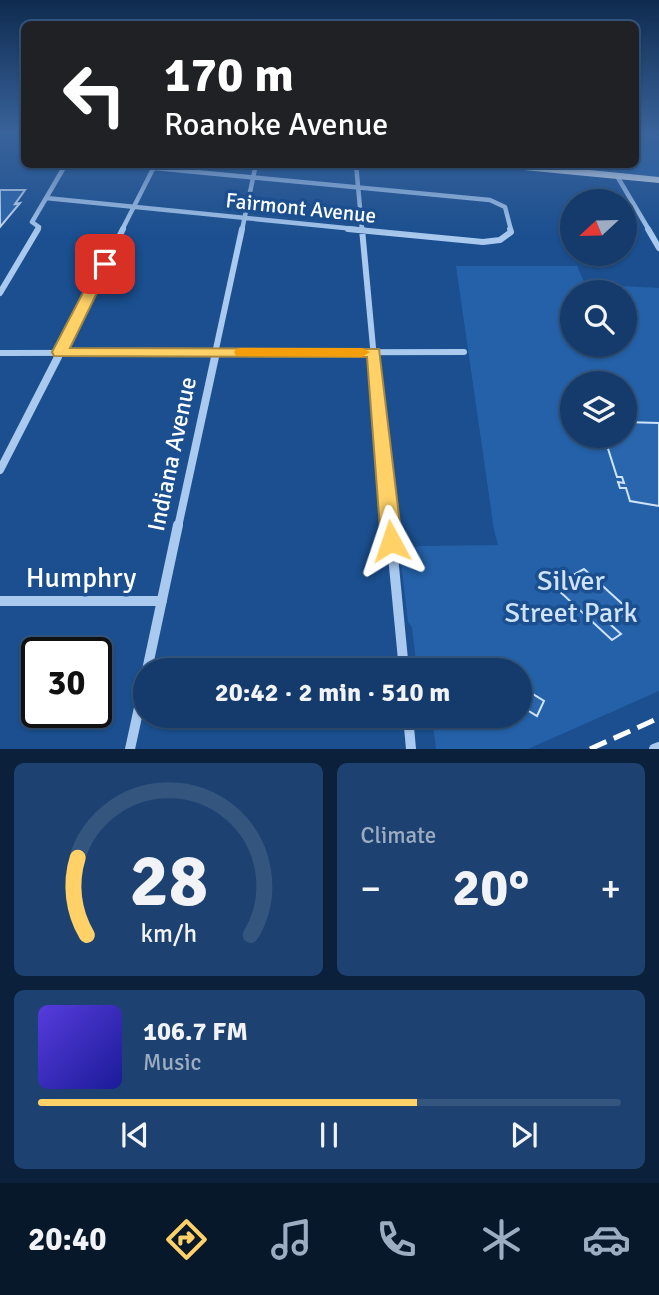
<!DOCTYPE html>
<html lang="en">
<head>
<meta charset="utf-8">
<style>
	body { margin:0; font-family:Signika,sans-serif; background:#1d4271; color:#f1f3f6; height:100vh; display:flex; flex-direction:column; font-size:26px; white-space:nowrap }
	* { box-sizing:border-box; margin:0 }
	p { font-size:23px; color:#9dadc1 }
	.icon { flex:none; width:38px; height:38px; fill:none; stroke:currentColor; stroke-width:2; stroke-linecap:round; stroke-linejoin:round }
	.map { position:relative; height:749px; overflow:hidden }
	.sheet { display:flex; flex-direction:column; gap:14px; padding:14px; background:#0b203b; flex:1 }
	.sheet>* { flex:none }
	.guide { position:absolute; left:21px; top:21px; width:618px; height:147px; border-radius:10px; box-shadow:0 2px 5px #0004,0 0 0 2px #33557e; background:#202124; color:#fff; overflow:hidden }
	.needle { width:46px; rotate:248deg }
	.controls { position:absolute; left:560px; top:189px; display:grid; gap:14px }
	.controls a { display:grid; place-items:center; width:77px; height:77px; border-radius:50%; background:#143b6b; box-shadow:0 2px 5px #0004,0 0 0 2px #33557e; font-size:35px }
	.speed { position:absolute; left:21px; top:637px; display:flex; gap:14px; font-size:35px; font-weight:700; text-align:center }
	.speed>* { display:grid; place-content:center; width:91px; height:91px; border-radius:50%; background:#143b6b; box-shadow:0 2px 5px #0004,0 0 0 2px #33557e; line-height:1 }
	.speed .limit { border:4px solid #111; border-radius:10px; background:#fff; color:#111 }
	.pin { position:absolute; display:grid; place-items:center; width:60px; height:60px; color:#fff; margin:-30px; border-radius:14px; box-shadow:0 4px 10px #0006 }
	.me { position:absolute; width:77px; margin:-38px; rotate:355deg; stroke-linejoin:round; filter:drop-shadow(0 0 5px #0008) }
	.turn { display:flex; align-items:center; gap:24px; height:147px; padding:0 28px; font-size:32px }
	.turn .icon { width:91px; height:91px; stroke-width:2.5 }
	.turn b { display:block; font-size:49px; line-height:60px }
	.big { font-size:52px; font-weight:700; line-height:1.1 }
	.sheet .widget { flex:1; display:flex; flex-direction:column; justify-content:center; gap:10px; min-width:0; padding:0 24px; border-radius:10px; background:#1d4271 }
	.sheet .dial { align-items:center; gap:0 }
	.dial svg { height:182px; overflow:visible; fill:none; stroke:#33557e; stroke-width:7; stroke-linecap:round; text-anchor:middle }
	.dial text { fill:#f1f3f6; stroke:none }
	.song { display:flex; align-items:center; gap:21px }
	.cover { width:84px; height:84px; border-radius:10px; background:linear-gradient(135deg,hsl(250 70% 55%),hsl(240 70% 35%)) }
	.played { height:7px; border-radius:4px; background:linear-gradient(90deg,#ffd166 65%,#33557e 65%) }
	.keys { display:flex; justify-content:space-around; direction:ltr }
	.heat { display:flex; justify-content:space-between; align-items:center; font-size:38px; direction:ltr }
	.sheet .tiles { flex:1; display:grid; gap:14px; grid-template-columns:1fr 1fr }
	.widget:last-child { grid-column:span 2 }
	.trip { position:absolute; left:133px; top:658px; width:399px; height:70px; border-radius:35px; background:#143b6b; box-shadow:0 2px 5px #0004,0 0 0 2px #33557e; font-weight:700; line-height:70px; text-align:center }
	.dock { display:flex; height:112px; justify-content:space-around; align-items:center; background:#08182b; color:#9dadc1 }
	.dock .icon { width:49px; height:49px }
	.dock .current { color:#ffd166 }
	.dock b { font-size:32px; color:#f1f3f6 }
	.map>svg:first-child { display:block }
</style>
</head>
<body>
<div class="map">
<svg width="659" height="749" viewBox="0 0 659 749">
	<rect width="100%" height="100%" fill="#1b4f8f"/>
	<path fill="#2461a8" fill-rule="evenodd" d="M 635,133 L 659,133 L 659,177 L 521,165 L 635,164 Z
		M 456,266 L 577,266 L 585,284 L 659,288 L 659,691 L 528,749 L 436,749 L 432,716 L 520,716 L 520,670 L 417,670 L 412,627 L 408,622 L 401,562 L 405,550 L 419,546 L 498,545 L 494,530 ZM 572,292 L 625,292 L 625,345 L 572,345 ZM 572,383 L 625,383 L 625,436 L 572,436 Z"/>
	<path fill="#2a66ad" stroke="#cfe3fa" stroke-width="2" d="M 0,190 L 25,190 L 15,204 L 20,203 L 0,227 Z
		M 625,422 L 659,423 L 659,506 L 630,501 L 626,488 L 620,488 L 618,482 L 624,483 L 622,477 L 617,477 L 604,436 L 625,436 Z
		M 584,569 L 630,611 L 618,619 L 610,612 L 602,617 L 621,634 L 612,640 L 557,589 L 576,578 L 573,575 Z
		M 520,686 L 544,701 L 537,716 L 522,707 L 520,708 Z"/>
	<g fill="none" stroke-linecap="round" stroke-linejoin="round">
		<path stroke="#a9c9ee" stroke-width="4.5" d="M 113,164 L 490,200 L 505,207 L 511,230
			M 356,164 L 362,230
			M 617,176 L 649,230
			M 46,198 L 365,230
			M 37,230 L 39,227 L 32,222 L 66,164
			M 122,230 L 155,165
			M 242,230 L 256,164"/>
		<path stroke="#a9c9ee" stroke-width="6" d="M 348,229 L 483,242 L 500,240 L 511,232 L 510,229
			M 362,229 L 374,358
			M 648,229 L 659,248
			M 0,293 L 38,229
			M 0,353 L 464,352
			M 57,358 L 123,229
			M 214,358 L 242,229"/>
		<path stroke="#a9c9ee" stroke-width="8" d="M 374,357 L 390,527
			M 0,470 L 58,357
			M 178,527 L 215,357"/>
		<path stroke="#a9c9ee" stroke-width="10" d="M 390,525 L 404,670
			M 0,601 L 162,601
			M 147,670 L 178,525
			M 408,716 L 411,749
			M 130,749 L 145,680
			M 654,749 L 659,747"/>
		<path fill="#f0f6ff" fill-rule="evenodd" d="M 487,164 L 531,164 L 659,177 L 659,183 L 492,167 Z"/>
		<path stroke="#fff" stroke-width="5" stroke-dasharray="18 8" stroke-linecap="butt" d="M 590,749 L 659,718"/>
	</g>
	<linearGradient id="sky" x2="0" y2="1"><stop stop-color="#0f2b4f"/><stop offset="0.56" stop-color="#39639b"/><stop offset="1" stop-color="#39639b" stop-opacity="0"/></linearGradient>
	<rect width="659" height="237" fill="url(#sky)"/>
	<path fill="#ffd166" stroke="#a68842" stroke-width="2" d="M 105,260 L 111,264 L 70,348 L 379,349 L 402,541 L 399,546 L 391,549 L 384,546 L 381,541 L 367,357 L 54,356 L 52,352 L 98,264 Z"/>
	<path fill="#f59e0b" d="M 241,348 L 362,348 L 370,352 L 362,357 L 236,356 L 234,352 L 236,349 Z"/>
	<g text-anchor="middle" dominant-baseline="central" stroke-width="7" stroke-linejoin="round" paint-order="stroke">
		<g font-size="21" fill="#fff" stroke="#1b4f8f">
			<text transform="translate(301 208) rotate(6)">Fairmont Avenue</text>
		</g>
		<g font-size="24" fill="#fff" stroke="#1b4f8f">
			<text transform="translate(172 454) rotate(-78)">Indiana Avenue</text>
		</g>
		<g font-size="28" fill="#fff" stroke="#1b4f8f">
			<text x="81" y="578">Humphry</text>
		</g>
		<g font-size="28" fill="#cfe3fa" stroke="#1b4f8f">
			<text x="571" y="581">Silver<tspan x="571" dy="32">Street Park</tspan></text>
		</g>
	</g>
</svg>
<div class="controls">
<a><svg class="needle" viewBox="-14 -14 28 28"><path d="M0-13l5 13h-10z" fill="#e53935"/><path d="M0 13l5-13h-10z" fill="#9dadc1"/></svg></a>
<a><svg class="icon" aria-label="search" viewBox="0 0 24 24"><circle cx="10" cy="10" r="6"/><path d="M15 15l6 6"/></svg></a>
<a><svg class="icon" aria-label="layers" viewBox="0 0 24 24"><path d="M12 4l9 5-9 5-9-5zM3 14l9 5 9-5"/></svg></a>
</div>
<div class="speed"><div class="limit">30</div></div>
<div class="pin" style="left:105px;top:264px;background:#d93025"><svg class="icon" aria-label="arrive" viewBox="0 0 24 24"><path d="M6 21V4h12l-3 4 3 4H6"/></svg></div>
<svg class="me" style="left:391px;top:541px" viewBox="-20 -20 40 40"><path d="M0-17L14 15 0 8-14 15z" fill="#ffd166" stroke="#fff" stroke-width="4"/></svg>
<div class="trip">20:42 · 2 min · 510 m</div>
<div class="guide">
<div class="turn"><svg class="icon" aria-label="left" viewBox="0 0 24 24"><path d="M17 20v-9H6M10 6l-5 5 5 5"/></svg><div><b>170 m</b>Roanoke Avenue</div></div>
</div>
</div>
<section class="sheet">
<div class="tiles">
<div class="widget dial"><svg viewBox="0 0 100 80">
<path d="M14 69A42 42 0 1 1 86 69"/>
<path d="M14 69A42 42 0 0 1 10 35" stroke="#ffd166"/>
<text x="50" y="56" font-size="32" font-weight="700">28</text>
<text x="50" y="72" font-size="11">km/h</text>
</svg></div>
<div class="widget"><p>Climate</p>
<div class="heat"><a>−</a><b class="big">20°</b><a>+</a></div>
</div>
<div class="widget">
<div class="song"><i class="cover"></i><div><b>106.7 FM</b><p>Music</p></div></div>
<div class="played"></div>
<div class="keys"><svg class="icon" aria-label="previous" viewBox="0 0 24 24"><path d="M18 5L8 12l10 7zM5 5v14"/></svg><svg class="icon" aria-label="pause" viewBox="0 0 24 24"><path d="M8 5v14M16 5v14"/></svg><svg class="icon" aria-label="next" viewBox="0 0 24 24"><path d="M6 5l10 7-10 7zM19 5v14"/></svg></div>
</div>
</div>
</section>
<nav class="dock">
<b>20:40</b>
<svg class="icon current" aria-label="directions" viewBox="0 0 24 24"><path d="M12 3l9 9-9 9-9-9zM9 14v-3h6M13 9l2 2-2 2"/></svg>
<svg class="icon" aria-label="music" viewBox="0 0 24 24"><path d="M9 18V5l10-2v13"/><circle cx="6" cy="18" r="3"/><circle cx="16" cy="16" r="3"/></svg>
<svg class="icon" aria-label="phone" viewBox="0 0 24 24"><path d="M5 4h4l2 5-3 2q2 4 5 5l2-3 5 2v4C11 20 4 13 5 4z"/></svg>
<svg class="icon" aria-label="climate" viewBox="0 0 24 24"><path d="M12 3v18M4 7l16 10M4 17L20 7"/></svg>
<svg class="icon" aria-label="car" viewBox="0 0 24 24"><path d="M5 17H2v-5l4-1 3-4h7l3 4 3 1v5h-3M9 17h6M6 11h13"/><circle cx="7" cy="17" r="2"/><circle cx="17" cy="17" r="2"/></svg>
</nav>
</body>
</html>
